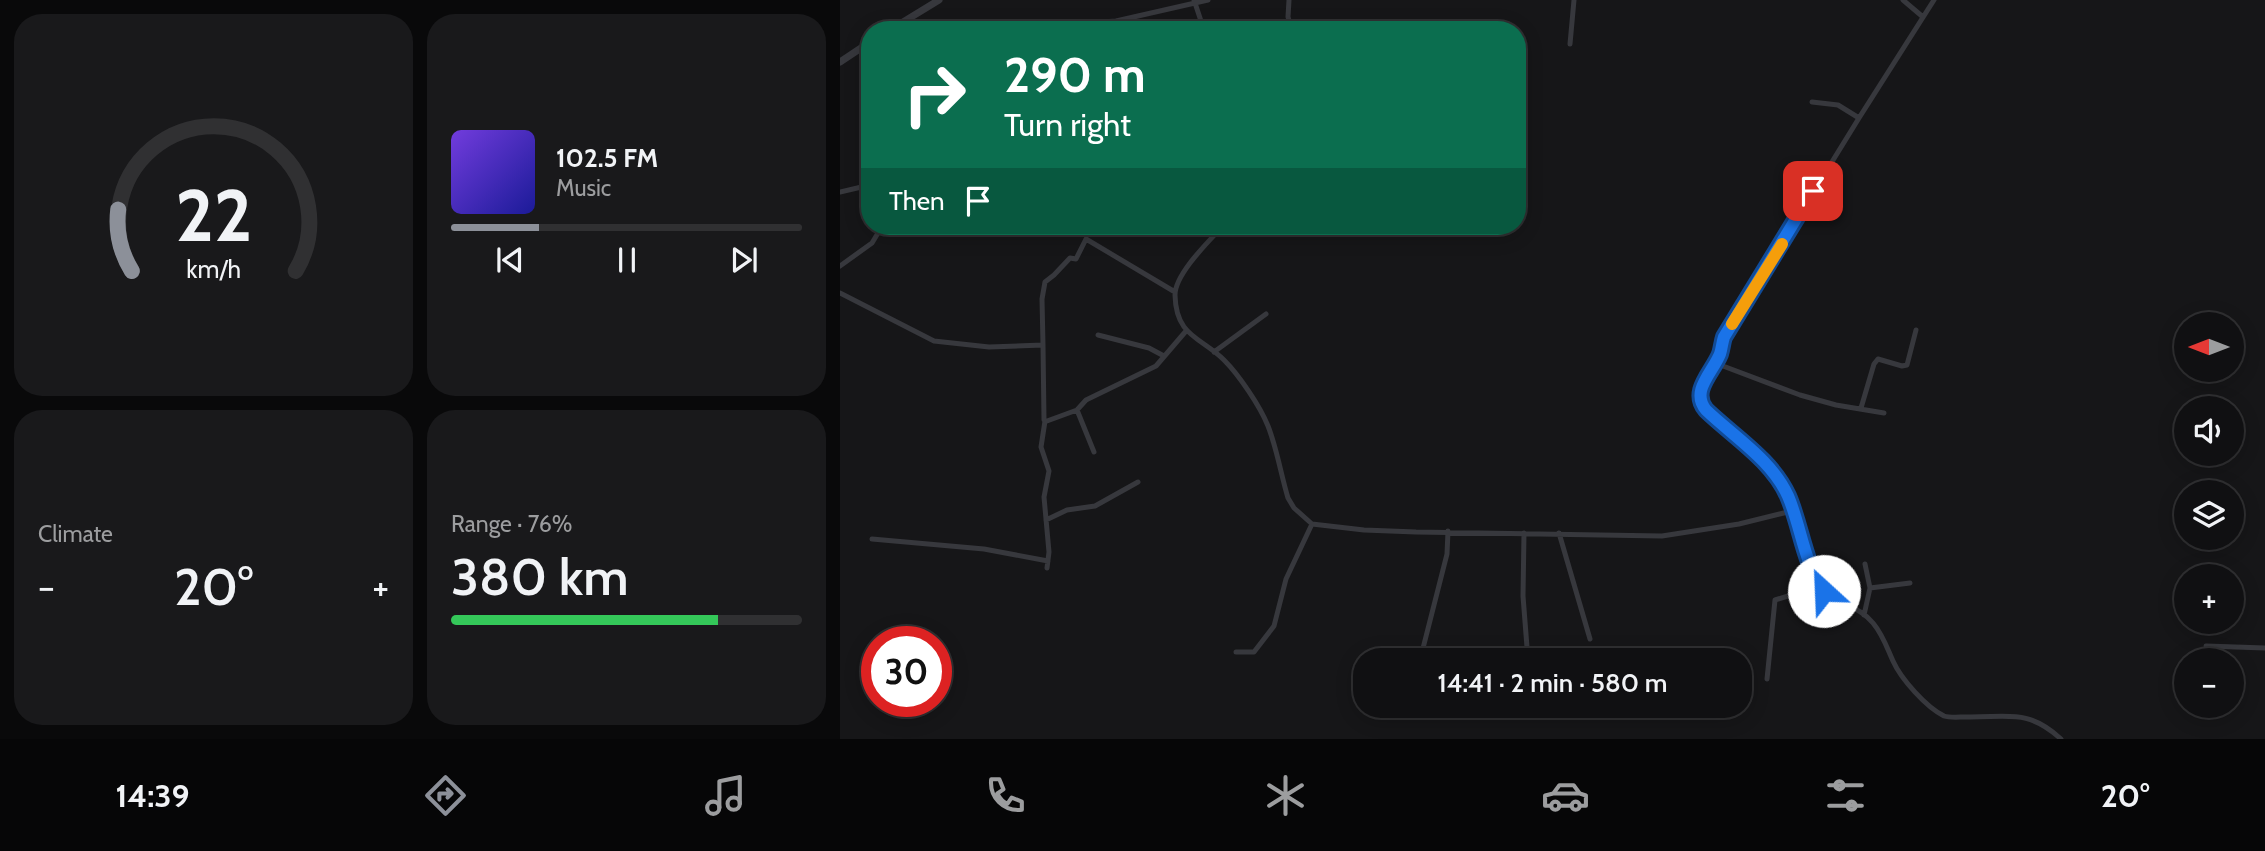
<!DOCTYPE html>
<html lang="en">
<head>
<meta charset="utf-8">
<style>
	body { margin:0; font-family:Cabin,sans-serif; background:#19191b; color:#f1f3f6; height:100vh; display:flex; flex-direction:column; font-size:26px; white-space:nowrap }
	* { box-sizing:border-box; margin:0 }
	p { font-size:23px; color:#9c9d9f }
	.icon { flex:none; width:38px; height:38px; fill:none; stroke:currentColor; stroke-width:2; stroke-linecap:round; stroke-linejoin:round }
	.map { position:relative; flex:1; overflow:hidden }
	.panel { display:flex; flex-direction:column; gap:14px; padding:14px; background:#09090a; width:840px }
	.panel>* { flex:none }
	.guide { position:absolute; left:21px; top:21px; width:665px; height:214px; border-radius:28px; box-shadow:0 4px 18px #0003,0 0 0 2px #303032; background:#0b6e4f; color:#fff; overflow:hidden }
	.needle { width:46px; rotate:270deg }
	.tools { position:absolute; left:1334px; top:312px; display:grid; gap:14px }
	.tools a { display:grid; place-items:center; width:70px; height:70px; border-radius:50%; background:#101012; box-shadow:0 4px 18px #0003,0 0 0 2px #303032; font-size:35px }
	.speed { position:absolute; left:21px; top:626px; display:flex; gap:14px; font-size:35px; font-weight:700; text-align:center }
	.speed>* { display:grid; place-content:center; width:91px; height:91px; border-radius:50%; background:#101012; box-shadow:0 4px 18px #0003,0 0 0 2px #303032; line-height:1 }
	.speed .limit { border:10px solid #d22; background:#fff; color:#111 }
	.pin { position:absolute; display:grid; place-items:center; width:60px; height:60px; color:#fff; margin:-30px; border-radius:14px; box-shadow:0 4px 10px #0006 }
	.me { position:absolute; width:77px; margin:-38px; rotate:335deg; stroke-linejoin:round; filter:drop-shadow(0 0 5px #0008) }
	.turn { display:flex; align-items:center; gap:24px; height:147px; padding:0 28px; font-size:32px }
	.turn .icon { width:91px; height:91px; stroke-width:2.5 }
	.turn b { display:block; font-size:49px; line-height:60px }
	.then { display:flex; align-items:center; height:66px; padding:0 28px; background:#0003; gap:14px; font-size:26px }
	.big { font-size:52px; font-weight:600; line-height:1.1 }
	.panel .card { flex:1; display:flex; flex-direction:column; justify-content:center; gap:10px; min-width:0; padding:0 24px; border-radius:28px; background:#19191b }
	.panel .dial { align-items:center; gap:0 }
	.dial svg { height:182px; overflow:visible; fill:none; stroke:#303032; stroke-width:7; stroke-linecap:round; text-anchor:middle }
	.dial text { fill:#f1f3f6; stroke:none }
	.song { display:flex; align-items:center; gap:21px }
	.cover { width:84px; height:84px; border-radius:10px; background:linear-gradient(135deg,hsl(260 70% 55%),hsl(240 70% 35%)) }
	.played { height:7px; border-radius:4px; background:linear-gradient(90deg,#8c9099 25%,#303032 25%) }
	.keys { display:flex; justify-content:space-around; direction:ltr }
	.heat { display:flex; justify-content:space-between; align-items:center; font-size:38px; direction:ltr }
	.charge { height:10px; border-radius:5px; background:linear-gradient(90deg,#34c759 76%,#303032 0) }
	.panel .tiles { flex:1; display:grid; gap:14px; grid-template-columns:repeat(2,1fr) }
	.trip { position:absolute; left:513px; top:648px; width:399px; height:70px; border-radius:28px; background:#101012; box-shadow:0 4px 18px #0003,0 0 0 2px #303032; font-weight:600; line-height:70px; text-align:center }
	.tabs { display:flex; height:112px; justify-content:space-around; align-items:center; background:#060607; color:#9c9d9f }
	.tabs .icon { width:49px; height:49px }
	.tabs .on { color:#8c9099 }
	.tabs b { font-size:32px; color:#f1f3f6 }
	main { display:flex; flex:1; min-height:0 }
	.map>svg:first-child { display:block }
</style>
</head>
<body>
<main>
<section class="panel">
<div class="tiles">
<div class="card dial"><svg viewBox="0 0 100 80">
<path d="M14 69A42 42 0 1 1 86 69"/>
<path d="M14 69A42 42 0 0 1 8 42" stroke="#8c9099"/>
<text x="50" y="56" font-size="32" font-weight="700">22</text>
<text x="50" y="72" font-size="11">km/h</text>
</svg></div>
<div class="card">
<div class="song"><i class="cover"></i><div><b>102.5 FM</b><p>Music</p></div></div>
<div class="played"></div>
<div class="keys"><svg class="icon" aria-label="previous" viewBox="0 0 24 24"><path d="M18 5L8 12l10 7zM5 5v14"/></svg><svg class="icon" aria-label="pause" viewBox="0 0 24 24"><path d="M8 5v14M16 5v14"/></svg><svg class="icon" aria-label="next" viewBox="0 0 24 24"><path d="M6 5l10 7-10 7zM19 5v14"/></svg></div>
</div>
<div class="card"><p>Climate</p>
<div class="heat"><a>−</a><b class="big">20°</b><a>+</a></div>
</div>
<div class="card"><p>Range · 76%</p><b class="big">380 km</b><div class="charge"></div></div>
</div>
</section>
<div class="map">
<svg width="1425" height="739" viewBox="0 0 1425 739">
	<rect width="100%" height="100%" fill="#161618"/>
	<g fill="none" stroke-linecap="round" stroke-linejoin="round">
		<path stroke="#37383d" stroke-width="5" d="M 354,0 L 364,30
			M 449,0 L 448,17 L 452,30
			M 1063,0 L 1083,17
			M 234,24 L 276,21 L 368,0
			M 452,29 L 462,30
			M 730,44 L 734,0
			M 972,102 L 998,105 L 1019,118
			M 0,192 L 30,185
			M 383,226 C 369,241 335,274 335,295 C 336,337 361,337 384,360 C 399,375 420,406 428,426 C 437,449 441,475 448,498 L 454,508 L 472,524 L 524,530 L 576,532 L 822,536 L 899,524 L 952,511 L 975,578 C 991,605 1017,603 1033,623 C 1043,635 1047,648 1053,661 C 1061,679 1086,707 1104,716 C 1110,718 1119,717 1125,717 C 1168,718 1187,708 1221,739
			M 0,266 L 32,243 L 38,233
			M 0,293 L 94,341 L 149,347 L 203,345 L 204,420 L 207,421 L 237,410 L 246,400 L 316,366 L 346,331
			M 258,335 L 309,348 L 324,356
			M 203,345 L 202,299 L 205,282 L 214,275 L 230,258 L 236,259 L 246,239 L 335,292
			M 374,352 L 426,314
			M 875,363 L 960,395 L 996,405 L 1044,413
			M 1021,408 L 1034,364 L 1038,359 L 1062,366 L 1067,365 L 1076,330
			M 237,410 L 254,452
			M 205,421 L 201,447 L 209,471 L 204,497 L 209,552 L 207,568
			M 952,511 C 941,463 891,438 861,404 L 861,389 L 880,354 L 884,337 L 1019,118 L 1094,0
			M 206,520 L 227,510 L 255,506 L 298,482
			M 684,533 L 683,596 L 688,660
			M 719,533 L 750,639
			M 32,539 L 144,549 L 208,561
			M 1030,588 L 1070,583
			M 1024,615 L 1030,588 L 1025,564
			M 1366,646 L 1425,648
			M 396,652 L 414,652 L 434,626 L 446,579 L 472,524
			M 580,660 L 607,554 L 608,531
			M 927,679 L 935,600 L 980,586"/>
		<path stroke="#37383d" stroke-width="7" d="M 50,30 L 99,0
			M 0,62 L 30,42"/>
	</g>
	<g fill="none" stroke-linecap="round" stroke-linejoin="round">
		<g stroke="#114b97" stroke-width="18">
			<path id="route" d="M 973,191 L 884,337 C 882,343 882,348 880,354 C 873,372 850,391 866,410 C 893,436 932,460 948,496 C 961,526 964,564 984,591"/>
		</g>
		<use href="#route" stroke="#1a73e8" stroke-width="12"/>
		<path stroke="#f59e0b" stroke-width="12" d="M 892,324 L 942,244"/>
	</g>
</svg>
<div class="tools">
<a><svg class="needle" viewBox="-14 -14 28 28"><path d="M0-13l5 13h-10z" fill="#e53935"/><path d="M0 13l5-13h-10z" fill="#9c9d9f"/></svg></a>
<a><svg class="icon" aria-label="sound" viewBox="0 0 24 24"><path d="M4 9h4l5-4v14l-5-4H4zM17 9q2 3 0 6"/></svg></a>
<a><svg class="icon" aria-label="layers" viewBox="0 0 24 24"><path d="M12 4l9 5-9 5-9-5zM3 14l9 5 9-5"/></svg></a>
<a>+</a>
<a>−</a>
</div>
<div class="speed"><div class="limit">30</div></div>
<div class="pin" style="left:973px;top:191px;background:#d93025"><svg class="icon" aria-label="arrive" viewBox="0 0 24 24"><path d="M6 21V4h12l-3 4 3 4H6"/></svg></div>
<svg class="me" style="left:984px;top:591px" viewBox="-20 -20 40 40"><circle r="19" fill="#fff"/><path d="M0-13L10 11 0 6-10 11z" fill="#1a73e8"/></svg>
<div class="trip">14:41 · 2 min · 580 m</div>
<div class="guide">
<div class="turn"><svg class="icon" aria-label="right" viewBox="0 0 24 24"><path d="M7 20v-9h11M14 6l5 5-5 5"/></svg><div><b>290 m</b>Turn right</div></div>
<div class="then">Then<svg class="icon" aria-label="arrive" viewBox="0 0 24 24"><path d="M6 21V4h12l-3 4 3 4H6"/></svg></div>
</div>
</div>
</main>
<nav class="tabs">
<b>14:39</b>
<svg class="icon on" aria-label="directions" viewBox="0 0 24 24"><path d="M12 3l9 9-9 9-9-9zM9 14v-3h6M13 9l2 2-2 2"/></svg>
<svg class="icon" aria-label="music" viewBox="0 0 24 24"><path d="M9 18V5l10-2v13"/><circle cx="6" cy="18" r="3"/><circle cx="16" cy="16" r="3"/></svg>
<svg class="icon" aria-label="phone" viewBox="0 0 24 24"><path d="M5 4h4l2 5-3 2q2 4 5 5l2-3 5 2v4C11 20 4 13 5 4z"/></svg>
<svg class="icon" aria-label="climate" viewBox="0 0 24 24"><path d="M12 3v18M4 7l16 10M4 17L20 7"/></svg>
<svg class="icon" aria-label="car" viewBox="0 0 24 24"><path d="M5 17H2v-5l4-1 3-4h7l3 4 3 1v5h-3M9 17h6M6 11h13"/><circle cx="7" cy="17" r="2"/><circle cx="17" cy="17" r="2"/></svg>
<svg class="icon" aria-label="filters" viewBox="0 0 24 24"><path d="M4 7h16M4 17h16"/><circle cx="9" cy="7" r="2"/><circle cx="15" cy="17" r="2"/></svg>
<b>20°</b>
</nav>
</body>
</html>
